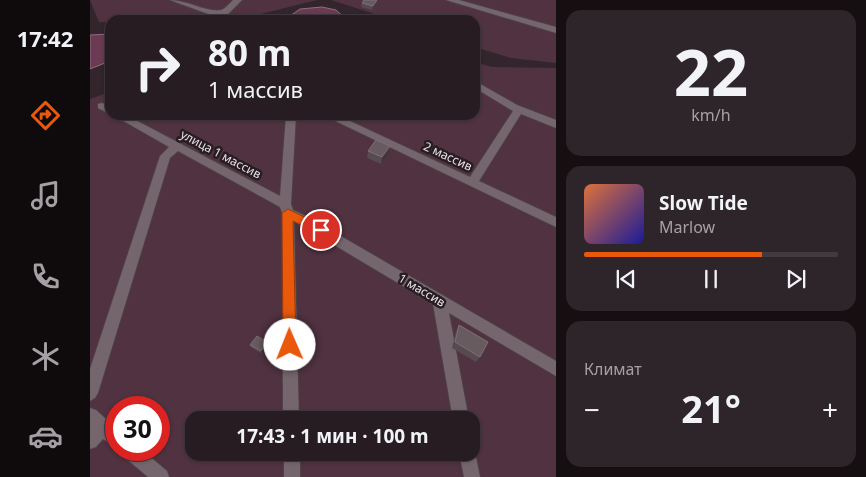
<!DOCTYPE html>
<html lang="ru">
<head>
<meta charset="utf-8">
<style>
	body { margin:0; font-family:"Noto Sans",sans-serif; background:#2e252a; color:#f1f3f6; height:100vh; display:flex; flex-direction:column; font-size:19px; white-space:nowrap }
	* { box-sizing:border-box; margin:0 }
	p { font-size:16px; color:#a4a1a5 }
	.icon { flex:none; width:28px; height:28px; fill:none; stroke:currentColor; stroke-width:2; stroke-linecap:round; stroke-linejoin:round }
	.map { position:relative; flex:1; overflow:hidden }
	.details { display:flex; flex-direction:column; gap:10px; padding:10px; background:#150f12; width:310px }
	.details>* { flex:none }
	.hud { position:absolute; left:15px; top:15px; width:375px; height:105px; border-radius:15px; box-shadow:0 1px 4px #0004,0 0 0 1px #423a3f; background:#261c21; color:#f1f3f6; overflow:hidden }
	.speed { position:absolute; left:15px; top:396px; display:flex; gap:10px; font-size:25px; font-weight:700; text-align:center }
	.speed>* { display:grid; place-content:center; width:65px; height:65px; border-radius:50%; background:#261c21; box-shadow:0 1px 4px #0004,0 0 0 1px #423a3f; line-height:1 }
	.speed .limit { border:8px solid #d22; background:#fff; color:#111 }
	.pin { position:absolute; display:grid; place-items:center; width:42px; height:42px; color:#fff; margin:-21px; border:2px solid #fff; border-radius:50%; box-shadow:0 1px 5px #0007 }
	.me { position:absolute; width:55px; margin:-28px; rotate:359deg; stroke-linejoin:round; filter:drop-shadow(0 0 4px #0008) }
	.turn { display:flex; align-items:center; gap:18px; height:105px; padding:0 20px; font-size:22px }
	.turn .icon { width:65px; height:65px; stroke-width:2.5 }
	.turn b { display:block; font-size:35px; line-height:42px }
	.big { font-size:38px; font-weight:700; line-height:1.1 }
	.details .widget { flex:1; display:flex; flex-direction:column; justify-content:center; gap:8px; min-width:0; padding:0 18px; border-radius:15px; background:#2e252a }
	.details .dial { align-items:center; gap:0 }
	.dial b { font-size:65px; line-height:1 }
	.song { display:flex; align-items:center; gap:15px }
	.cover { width:60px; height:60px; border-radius:8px; background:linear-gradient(135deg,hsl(20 70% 55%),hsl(240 70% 35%)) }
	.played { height:5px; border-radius:2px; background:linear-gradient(90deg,#ea580c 70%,#423a3f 70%) }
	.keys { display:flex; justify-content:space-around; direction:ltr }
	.heat { display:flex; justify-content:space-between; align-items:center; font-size:28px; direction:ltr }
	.trip { position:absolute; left:95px; top:411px; width:295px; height:50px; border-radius:15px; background:#261c21; box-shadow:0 1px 4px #0004,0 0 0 1px #423a3f; font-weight:700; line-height:50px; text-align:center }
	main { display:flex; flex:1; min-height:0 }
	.tab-bar { display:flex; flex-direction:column; width:90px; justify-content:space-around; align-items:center; background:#0f0b0d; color:#a4a1a5 }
	.tab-bar .icon { width:35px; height:35px }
	.tab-bar .current { color:#ea580c }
	.tab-bar b { font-size:22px; color:#f1f3f6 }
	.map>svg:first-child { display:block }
</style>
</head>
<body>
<main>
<nav class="tab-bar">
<b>17:42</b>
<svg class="icon current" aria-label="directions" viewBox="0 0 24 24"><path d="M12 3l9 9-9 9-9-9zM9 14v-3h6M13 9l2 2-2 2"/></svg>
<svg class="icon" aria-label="music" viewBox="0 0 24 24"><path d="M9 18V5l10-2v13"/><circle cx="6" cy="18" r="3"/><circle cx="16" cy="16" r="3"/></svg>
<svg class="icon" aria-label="phone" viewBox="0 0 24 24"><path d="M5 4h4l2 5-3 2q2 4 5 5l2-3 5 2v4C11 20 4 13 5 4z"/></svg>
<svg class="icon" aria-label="climate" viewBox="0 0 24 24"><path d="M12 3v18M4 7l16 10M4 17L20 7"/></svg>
<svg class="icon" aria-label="car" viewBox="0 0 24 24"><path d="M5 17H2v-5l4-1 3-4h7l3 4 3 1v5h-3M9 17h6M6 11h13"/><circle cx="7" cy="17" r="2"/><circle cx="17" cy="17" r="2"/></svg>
</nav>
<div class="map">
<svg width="466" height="477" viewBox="0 0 466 477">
	<rect width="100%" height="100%" fill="#32262c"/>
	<path fill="#503241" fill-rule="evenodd" d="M 0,0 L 227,0 L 147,20 L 20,20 L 20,22 L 9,22 Z
		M 241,0 L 466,0 L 466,63 L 421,58 L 385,47 L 385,20 L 303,20 Z
		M 385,62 L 402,67 L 466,68 L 466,477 L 0,477 L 0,99 L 20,92 L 20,115 L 385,115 ZM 26,408 L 69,408 L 69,450 L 26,450 ZM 104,420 L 381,420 L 381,452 L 104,452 Z"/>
	<path fill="#6b3a53" stroke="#916c7f" d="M 232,7 L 246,10 L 257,20 L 233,20 L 228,18 L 194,20 L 210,9 Z
		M 20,34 L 20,61 L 0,69 L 0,35 Z"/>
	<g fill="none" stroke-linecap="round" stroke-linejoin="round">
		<g stroke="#4c4146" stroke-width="2">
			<path id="minor" d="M 80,0 C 97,0 118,13 131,10 C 135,9 140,3 143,0 L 152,0 L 138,14 L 121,15 Z
				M 356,0 L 369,0 L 466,27 L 466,33 Z
				M 385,81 L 427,105 L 466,120 L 466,128 L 431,114 L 389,181 L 466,217 L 466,227 L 233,115 L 247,115 L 380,177 L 423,111 L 385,88 Z
				M 12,103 L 20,106 L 20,114 L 8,108 L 8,104 Z
				M 23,115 L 36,115 L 190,196 L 196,115 L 206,115 L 201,204 L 203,210 L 218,217 L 466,361 L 466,376 L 359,313 L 379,420 L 363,420 L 343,304 L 204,221 L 209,420 L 193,420 L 192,213 L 190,207 L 88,151 L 80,158 L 8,393 L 5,398 L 0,401 L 0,369 L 70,156 L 79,147 Z
				M 0,408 L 6,410 L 26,428 L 26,447 L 13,439 L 6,447 L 0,449 Z
				M 381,446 L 385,452 L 390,477 L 374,477 L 369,452 L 381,452 Z
				M 31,450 L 52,450 L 77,471 L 79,477 L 58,477 L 33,456 Z
				M 194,452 L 210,452 L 210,477 L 194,477 Z"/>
		</g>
		<use href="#minor" fill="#75666d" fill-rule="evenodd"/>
	</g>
	<path fill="#574a50" d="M 287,0 L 286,4 L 282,10 L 271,7 L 272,3 Z
		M 300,146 L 299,154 L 291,164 L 277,158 L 278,151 Z
		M 369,325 L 390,357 L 386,362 L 362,348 L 366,331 Z
		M 177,342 L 178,345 L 172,354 L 161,347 L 160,345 Z"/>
	<path fill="#42353b" d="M 287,0 L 286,4 L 282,10 L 283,6 Z
		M 41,115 L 47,115 L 42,118 Z
		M 300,146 L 299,154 L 291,164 L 292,157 Z
		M 177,342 L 178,345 L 172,354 L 171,351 Z"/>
	<path fill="#675b60" stroke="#7b7075" d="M 274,0 L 287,0 L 283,6 L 272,3 Z
		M 286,140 L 300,146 L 292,157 L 278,151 Z
		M 369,325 L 398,342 L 390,357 L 365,342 Z
		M 167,336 L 177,342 L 171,351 L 160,345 Z"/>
	<path fill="#ea580c" stroke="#983908" d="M 198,209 L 235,227 L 237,230 L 231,235 L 203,221 L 206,345 L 205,349 L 200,351 L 195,349 L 193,345 L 192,213 Z"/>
	<g text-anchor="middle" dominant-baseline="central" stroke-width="5" stroke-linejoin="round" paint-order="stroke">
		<g font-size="12" fill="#e9e1e5" stroke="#281d22">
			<text transform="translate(131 154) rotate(28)">улица 1 массив</text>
			<text transform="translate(358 156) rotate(25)">2 массив</text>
			<text transform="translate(332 290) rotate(31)">1 массив</text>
		</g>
	</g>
</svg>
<div class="speed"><div class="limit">30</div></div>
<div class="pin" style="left:231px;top:230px;background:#d93025"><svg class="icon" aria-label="arrive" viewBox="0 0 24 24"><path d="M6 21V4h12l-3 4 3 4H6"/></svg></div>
<svg class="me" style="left:200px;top:345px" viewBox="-20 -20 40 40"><circle r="19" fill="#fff"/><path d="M0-13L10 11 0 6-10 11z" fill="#ea580c"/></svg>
<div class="trip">17:43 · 1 мин · 100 m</div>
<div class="hud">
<div class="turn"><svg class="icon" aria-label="right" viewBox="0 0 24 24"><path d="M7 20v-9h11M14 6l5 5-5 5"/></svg><div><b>80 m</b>1 массив</div></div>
</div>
</div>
<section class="details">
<div class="widget dial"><b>22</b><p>km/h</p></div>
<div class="widget">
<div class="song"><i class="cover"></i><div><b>Slow Tide</b><p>Marlow</p></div></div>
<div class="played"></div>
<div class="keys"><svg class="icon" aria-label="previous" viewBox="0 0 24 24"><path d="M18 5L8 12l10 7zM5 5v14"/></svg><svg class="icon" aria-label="pause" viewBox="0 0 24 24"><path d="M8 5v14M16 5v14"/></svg><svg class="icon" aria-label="next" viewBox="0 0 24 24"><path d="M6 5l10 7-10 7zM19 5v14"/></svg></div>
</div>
<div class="widget"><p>Климат</p>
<div class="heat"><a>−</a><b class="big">21°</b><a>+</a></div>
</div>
</section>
</main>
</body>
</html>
